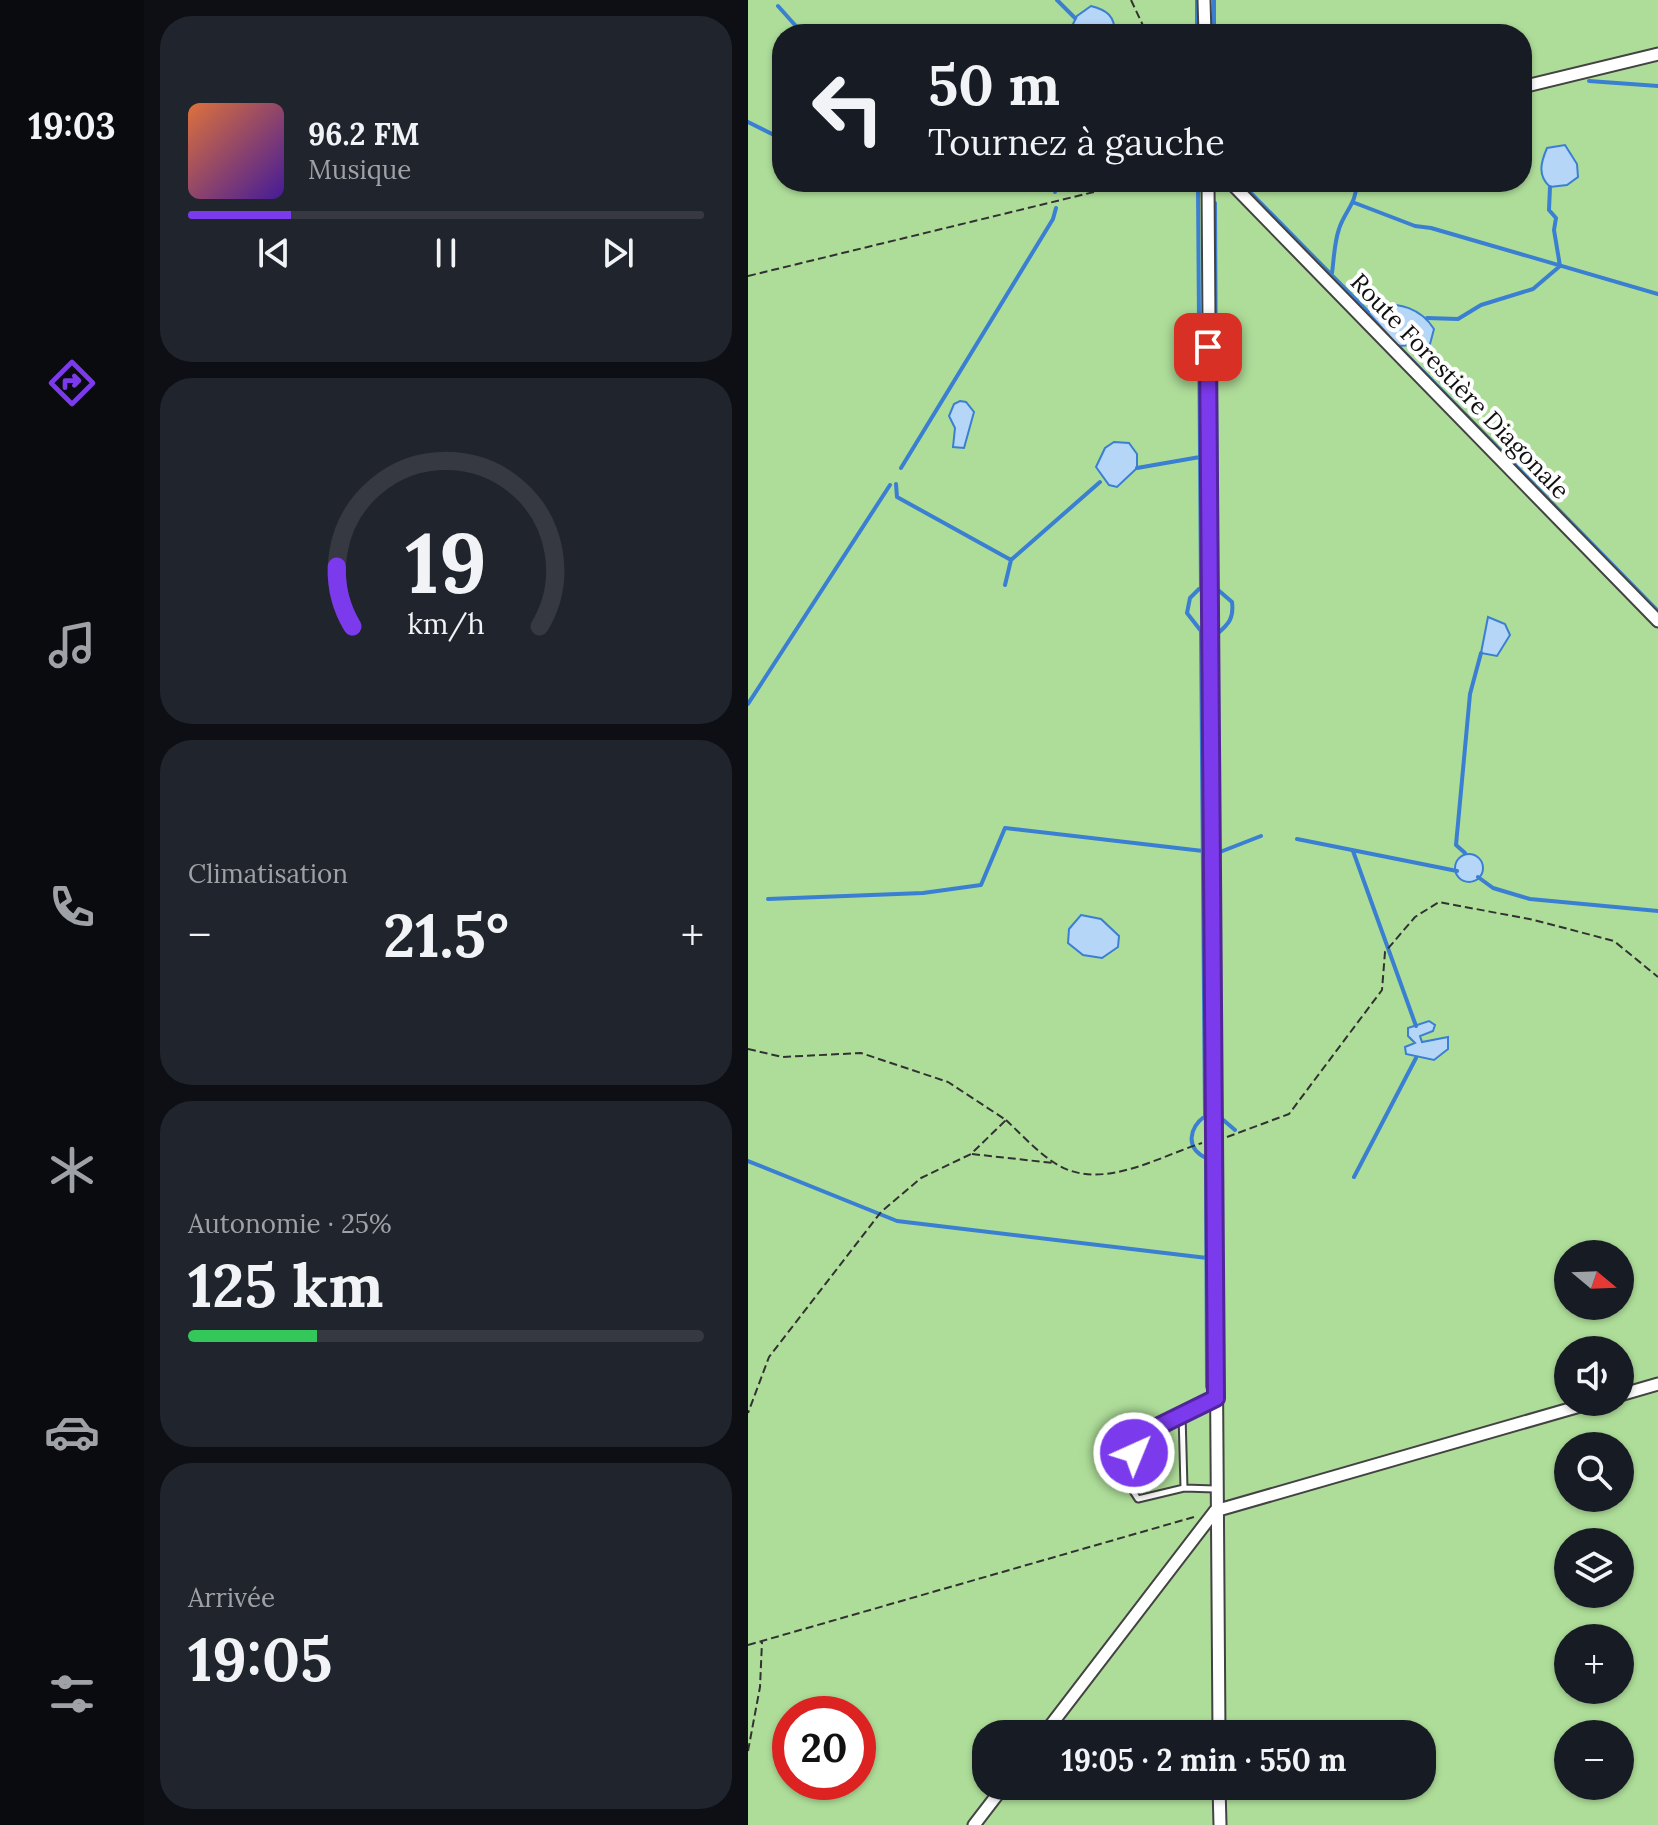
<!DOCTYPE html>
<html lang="fr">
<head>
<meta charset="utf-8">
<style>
	body { margin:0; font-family:Lora,serif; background:#20242c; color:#f1f3f6; height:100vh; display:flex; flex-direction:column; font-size:30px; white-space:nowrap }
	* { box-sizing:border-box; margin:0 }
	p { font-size:26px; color:#9ea1a6 }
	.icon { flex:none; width:44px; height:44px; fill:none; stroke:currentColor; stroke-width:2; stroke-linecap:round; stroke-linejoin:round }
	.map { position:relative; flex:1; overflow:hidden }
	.sheet { display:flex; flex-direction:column; gap:16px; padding:16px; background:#0d0f14; width:604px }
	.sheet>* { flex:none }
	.hud { position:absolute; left:24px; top:24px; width:760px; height:168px; border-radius:32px; box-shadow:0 2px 6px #0004; background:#171b24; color:#f1f3f6; overflow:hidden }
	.needle { width:52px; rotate:109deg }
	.fabs { position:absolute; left:806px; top:1240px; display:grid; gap:16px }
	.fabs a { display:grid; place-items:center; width:80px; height:80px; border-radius:50%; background:#171b24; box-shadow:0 2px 6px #0004; font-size:40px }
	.speed { position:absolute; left:24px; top:1696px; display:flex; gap:16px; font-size:40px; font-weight:700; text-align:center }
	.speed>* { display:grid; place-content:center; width:104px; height:104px; border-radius:50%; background:#171b24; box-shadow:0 2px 6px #0004; line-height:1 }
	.speed .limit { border:12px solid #d22; background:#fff; color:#111 }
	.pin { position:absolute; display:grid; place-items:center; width:68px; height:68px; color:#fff; margin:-34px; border-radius:16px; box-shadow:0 4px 12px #0006 }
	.me { position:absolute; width:88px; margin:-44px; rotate:44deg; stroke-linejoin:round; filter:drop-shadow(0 0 6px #0008) }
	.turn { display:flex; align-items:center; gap:28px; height:168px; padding:0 24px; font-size:36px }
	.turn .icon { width:104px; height:104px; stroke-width:2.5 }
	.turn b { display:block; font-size:56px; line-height:68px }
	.big { font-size:60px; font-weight:700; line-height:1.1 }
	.sheet .tile { flex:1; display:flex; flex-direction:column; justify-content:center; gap:12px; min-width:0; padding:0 28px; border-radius:32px; background:#20242c }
	.sheet .dial { align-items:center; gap:0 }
	.dial svg { height:208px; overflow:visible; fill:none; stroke:#363941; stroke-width:7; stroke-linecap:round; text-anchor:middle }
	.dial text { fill:#f1f3f6; stroke:none }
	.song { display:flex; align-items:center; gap:24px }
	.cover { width:96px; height:96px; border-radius:12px; background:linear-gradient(135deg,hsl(20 70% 55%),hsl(260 70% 35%)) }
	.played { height:8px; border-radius:4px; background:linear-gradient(90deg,#7c3aed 20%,#363941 20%) }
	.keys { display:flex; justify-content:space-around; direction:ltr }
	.heat { display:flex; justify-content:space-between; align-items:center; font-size:44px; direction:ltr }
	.charge { height:12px; border-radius:6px; background:linear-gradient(90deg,#34c759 25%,#363941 0) }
	.trip { position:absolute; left:224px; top:1720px; width:464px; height:80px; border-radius:32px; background:#171b24; box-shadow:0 2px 6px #0004; font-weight:700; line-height:80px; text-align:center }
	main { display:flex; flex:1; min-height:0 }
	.dock { display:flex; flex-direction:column; width:144px; justify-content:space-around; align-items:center; background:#090b0e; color:#9ea1a6 }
	.dock .icon { width:56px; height:56px }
	.dock .current { color:#7c3aed }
	.dock b { font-size:36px; color:#f1f3f6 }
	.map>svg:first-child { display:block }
</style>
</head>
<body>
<main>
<nav class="dock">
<b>19:03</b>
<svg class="icon current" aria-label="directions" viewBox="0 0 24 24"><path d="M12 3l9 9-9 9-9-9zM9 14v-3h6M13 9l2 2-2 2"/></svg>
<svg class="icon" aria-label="music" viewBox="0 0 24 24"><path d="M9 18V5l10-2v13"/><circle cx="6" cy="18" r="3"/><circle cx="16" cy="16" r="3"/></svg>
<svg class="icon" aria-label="phone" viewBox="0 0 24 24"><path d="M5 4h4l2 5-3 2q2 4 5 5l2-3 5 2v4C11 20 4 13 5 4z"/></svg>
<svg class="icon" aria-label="climate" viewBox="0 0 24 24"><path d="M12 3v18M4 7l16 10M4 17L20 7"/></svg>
<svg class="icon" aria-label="car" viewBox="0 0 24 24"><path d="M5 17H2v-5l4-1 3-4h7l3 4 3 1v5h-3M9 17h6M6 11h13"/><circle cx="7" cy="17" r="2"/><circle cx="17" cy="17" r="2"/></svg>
<svg class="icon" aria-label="filters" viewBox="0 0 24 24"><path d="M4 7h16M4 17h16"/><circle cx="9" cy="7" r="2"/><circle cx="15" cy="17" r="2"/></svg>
</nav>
<section class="sheet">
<div class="tile">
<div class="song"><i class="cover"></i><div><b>96.2 FM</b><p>Musique</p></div></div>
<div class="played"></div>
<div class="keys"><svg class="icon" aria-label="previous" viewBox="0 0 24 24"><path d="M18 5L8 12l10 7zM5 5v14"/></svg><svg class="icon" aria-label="pause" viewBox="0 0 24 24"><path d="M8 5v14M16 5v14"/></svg><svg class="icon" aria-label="next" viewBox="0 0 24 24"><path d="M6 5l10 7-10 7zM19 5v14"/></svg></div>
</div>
<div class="tile dial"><svg viewBox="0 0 100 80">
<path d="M14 69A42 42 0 1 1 86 69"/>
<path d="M14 69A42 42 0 0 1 8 46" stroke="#7c3aed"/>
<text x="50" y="56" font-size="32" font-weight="700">19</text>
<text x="50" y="72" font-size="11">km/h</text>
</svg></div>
<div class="tile"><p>Climatisation</p>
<div class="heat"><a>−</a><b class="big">21.5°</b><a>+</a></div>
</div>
<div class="tile"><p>Autonomie · 25%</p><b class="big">125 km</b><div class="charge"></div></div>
<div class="tile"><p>Arrivée</p><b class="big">19:05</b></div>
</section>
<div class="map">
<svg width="910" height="1825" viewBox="0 0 910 1825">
	<rect width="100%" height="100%" fill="#fffef3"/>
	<path fill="#aedd99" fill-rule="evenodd" d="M 0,0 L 910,0 L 910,1825 L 0,1825 ZM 34,34 L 774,34 L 774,182 L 34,182 ZM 820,1254 L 872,1254 L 872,1306 L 820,1306 ZM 820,1350 L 872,1350 L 872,1402 L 820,1402 ZM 820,1446 L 872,1446 L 872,1498 L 820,1498 ZM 820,1542 L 872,1542 L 872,1594 L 820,1594 ZM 820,1638 L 872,1638 L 872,1690 L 820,1690 ZM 42,1714 L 110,1714 L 110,1782 L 42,1782 ZM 238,1734 L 674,1734 L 674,1786 L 238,1786 ZM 820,1734 L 872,1734 L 872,1786 L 820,1786 Z"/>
	<path fill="#b6d6f8" stroke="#3a7fd2" stroke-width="2" d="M 343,6 C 359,10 367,16 367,34 L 320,34 L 329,16 Z
		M 817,145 L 829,164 L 830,177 L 819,185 L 802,187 C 789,175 793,162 799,148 Z
		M 628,303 C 652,304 672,307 686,329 L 682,344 L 650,346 L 620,312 Z
		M 212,401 L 218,402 L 226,412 L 216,448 L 205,447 L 207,428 L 201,416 L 206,404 Z
		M 366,442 L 381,443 L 389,454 L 389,468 L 369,487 L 361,485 L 348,467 L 357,448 Z
		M 740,617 L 757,624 L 762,635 L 749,656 L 733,653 Z
		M707 868a14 14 0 1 1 28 0a14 14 0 1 1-28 0Z
		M 333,915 L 353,919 L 371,936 L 370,947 L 354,958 L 335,955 L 320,943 L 321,929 Z
		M 681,1021 L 687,1025 L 685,1031 L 672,1036 L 674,1042 L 700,1037 L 700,1049 L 686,1060 L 658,1054 L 657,1047 L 667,1043 L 660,1036 L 660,1028 Z"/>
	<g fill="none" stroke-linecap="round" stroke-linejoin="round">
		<path stroke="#3a7fd2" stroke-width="4" d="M 309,0 L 327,18
			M 449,0 L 449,34
			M 466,0 L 466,34
			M 30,6 L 55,34
			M 841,81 L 910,86
			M 0,122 L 34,139
			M 307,182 L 307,192
			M 443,182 L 450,187 L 453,587 L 442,598 L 439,613 L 453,631 L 457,1116 C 441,1128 437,1148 458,1158 L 459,1387
			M 492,182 L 620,312
			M 467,203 L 469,589 L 484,602 C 486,618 481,624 469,634 L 473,1118 L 487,1130
			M 607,203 L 667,226 L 683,228 L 910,294
			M 584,273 C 586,259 586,244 591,229 C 596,212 610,202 608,182
			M 679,318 L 710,319 L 733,305 L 785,289 L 812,266 L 806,230 L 808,218 L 801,210 L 802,187
			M 650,346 L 910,611
			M 153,468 L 305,219 L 308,208
			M 389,468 L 452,457
			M 148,484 L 149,497 L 263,560
			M 257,585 L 263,560 L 352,482
			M 0,704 L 142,485
			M 549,839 L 709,871
			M 605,851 L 668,1026
			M 472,852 L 513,836
			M 717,853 L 708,845 L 722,694 L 733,653
			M 730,877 L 745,888 L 782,899 L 910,911
			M 20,899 L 175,893 L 233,885 L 257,828 L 455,851
			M 0,1161 L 149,1221 L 459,1258
			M 606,1177 L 668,1058"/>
		<g stroke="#434343" stroke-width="9">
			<path id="lane" d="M 467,1398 C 421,1421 395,1428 377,1479 L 390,1499 L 436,1488 L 467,1489
				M 434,1414 L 436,1488"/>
		</g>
		<g stroke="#434343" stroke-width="15">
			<path id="street" d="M 456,0 L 457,34
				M 774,87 L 910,54
				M 460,182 L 471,1734
				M 482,182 L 910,621
				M 872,1395 L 910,1384
				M 467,1511 L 846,1402
				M 296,1734 L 467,1511
				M 471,1786 L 472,1825
				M 226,1825 L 256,1786"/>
		</g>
		<path stroke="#323232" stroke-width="2" stroke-dasharray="8 4" stroke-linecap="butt" d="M 383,0 L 399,34
			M 0,276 L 387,182
			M 0,1049 L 34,1057 L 113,1053 L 200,1082 L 258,1120 L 223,1154 L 173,1178 L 133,1212 L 21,1357 L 0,1413
			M 258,1120 C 274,1135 291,1154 310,1165 C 354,1191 410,1157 454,1143
			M 479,1137 L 541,1114 L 634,990 L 637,952 L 667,917 L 691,902 L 786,920 L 866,941 L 910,977
			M 224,1154 L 305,1163
			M 0,1645 L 446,1517
			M 0,1751 L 12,1687 L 14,1642"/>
		<use href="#lane" stroke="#fff" stroke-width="5"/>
		<use href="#street" stroke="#fff" stroke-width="11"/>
	</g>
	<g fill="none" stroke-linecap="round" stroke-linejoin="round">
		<g stroke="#51269a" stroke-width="20">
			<path id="route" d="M 386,1453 L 405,1429 L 468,1398 L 460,347"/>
		</g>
		<use href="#route" stroke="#7c3aed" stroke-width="14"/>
	</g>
	<g text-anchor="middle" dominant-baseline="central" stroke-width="8" stroke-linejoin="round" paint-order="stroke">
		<g font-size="24" fill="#101010" stroke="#fff">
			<text transform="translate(712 386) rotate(46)">Route Forestière Diagonale</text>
		</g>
	</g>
</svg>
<div class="fabs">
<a><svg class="needle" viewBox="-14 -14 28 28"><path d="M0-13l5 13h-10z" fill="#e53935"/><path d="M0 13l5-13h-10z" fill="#9ea1a6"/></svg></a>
<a><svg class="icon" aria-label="sound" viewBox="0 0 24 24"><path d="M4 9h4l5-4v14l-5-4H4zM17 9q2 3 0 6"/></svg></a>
<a><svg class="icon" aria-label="search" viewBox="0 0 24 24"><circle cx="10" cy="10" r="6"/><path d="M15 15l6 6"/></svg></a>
<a><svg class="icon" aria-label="layers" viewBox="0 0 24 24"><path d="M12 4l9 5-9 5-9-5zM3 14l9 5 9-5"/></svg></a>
<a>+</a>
<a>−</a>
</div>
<div class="speed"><div class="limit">20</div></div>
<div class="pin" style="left:460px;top:347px;background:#d93025"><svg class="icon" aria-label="arrive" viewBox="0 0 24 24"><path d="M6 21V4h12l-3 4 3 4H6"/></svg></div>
<svg class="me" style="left:386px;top:1453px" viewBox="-20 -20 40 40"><circle r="17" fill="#7c3aed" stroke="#fff" stroke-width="3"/><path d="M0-11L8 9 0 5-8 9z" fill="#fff"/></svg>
<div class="trip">19:05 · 2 min · 550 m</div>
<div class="hud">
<div class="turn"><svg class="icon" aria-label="left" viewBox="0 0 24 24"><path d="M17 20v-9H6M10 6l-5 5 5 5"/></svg><div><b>50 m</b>Tournez à gauche</div></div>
</div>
</div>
</main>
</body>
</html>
